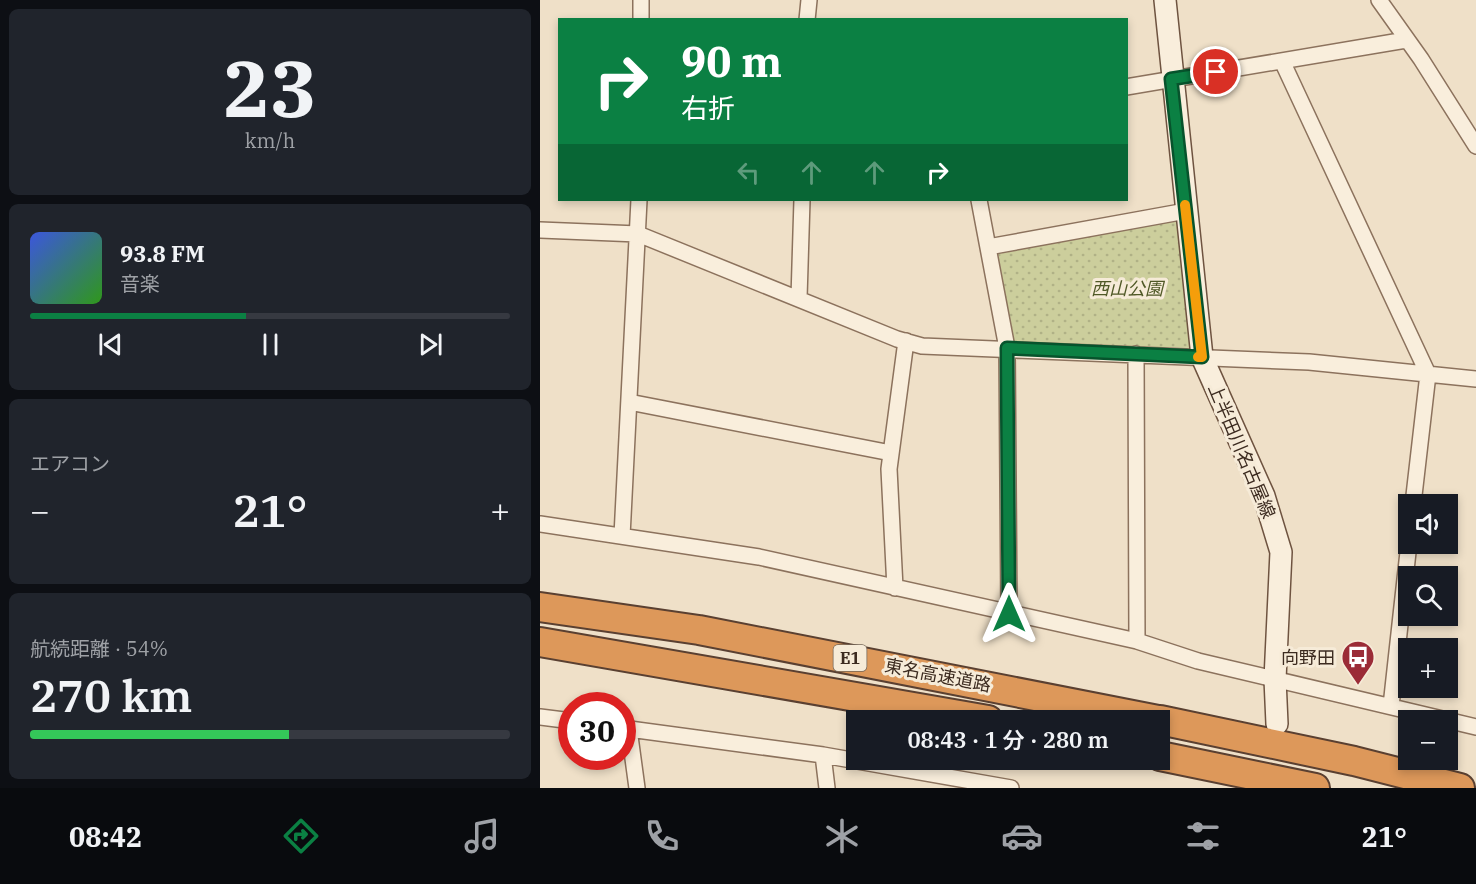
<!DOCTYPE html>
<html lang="ja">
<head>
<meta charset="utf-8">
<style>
	body { margin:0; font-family:"IBM Plex Serif","Noto Sans JP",serif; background:#20242c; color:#f1f3f6; height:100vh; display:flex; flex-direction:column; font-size:22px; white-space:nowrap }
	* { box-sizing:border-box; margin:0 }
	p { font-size:20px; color:#9ea1a6 }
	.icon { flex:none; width:33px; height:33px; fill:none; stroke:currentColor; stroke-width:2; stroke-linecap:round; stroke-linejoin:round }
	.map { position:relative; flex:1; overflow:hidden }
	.side { display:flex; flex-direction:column; gap:9px; padding:9px; background:#0d0f14; width:540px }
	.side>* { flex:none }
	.guide { position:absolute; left:18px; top:18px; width:570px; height:183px; border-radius:0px; box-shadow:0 3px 9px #0003; background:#0b8043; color:#fff; overflow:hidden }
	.tools { position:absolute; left:858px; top:494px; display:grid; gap:12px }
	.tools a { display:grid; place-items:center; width:60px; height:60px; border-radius:0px; background:#171b24; box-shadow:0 3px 9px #0003; font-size:30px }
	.speed { position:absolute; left:18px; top:692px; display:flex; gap:12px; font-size:30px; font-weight:700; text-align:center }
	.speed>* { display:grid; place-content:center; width:78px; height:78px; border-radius:50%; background:#171b24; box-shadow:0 3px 9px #0003; line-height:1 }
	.speed .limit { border:9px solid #d22; background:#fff; color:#111 }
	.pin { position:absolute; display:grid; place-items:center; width:51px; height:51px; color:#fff; margin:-26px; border:3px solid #fff; border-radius:50%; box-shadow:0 2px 6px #0007 }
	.me { position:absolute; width:66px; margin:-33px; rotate:0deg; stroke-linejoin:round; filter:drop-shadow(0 0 4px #0008) }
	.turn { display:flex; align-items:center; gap:21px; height:126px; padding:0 24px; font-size:27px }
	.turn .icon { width:78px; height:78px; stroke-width:2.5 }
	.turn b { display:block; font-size:42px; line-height:51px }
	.lanes { display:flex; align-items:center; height:57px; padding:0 24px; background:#0003; justify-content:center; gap:30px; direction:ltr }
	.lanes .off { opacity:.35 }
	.big { font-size:45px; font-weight:600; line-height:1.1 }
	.side .widget { flex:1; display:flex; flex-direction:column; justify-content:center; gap:9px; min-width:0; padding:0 21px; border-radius:9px; background:#20242c }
	.side .dial { align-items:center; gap:0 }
	.dial b { font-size:78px; line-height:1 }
	.song { display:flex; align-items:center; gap:18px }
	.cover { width:72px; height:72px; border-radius:9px; background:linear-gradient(135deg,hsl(230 70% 55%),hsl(110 70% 35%)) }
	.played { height:6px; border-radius:3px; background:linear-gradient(90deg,#0b8043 45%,#363941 45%) }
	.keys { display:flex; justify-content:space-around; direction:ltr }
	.heat { display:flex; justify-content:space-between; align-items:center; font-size:33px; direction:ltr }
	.charge { height:9px; border-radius:4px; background:linear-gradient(90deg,#34c759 54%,#363941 0) }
	.trip { position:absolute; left:306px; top:710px; width:324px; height:60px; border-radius:0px; background:#171b24; box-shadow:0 3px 9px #0003; font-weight:600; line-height:60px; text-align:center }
	.tabs { display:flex; height:96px; justify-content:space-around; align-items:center; background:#090b0e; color:#9ea1a6 }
	.tabs .icon { width:42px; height:42px }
	.tabs .active { color:#0b8043 }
	.tabs b { font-size:27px; color:#f1f3f6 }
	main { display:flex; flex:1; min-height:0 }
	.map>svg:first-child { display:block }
</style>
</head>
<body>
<main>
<section class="side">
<div class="widget dial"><b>23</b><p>km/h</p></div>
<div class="widget">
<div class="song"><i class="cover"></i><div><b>93.8 FM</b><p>音楽</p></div></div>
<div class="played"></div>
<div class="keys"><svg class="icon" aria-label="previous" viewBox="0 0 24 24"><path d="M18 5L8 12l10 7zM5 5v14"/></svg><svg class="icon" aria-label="pause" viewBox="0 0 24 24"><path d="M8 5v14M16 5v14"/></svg><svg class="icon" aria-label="next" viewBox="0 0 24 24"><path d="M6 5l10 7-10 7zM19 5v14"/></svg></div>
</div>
<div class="widget"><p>エアコン</p>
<div class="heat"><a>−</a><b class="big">21°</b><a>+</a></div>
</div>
<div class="widget"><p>航続距離 · 54%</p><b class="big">270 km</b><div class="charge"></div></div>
</section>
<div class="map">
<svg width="936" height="788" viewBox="0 0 936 788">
	<defs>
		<pattern id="park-dots" width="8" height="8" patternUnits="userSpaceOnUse" patternTransform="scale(1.5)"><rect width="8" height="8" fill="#ccce9c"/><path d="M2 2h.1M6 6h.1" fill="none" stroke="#b0b186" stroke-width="1.8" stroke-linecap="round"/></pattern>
	</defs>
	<rect width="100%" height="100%" fill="#efe0c8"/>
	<path fill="url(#park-dots)" d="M 639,220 L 653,348 L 474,343 L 458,254 Z"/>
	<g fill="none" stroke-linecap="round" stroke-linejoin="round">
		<g stroke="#8c725d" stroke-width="18">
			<path id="street" d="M 839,0 L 881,59 L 936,146
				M 101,20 L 101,0
				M 267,20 L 269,0
				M 742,61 L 888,374 L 873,504
				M 586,87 L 866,40
				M 439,200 L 467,348 L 469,614
				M 0,230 L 98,234 L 357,339 L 382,346 L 769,362 L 936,379
				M 448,247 L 646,211
				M 259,298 L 262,200
				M 596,354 L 597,641
				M 89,402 L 351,453
				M 0,524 L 219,557 L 597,641 L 658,661 L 936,727
				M 82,536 L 99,200
				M 355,588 L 349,469 L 366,341
				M 851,706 L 869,543
				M 0,717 L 32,721
				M 82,728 L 283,755 L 471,788
				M 89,729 L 97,788
				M 283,755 L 287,788"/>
		</g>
		<g stroke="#6e5340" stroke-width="24">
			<path id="secondary" d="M 625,0 L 662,357 L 724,496 L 741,552 L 735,679 L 737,724"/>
		</g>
		<g stroke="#5a4031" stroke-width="32">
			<path id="highway" d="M 0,607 L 159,630 L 618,720
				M 0,642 L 448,720
				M 620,720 L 814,761 L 920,788
				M 620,756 L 775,788"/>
		</g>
		<use href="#street" stroke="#f9eedc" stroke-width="15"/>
		<use href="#secondary" stroke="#f9eedc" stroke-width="21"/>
		<use href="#highway" stroke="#dd985a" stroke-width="28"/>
	</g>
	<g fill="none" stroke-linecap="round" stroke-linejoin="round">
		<g stroke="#07532c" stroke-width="15">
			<path id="route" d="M 469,614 L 467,348 L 662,357 L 631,79 L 676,72"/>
		</g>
		<use href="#route" stroke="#0b8043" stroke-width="10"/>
		<path stroke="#f59e0b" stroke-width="10" d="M 645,205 L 662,357 L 658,357"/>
	</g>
	<defs>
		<g id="bus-pin" transform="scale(1.725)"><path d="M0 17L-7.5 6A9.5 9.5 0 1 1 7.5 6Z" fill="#9b2c37" stroke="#f6ebd8"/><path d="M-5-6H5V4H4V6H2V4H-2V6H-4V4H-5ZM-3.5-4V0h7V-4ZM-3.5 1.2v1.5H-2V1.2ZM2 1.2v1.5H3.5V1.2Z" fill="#fff"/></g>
	</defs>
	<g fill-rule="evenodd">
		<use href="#bus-pin" x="818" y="657"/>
	</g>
	<g text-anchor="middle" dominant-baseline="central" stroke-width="6" stroke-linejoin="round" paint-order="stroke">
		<rect fill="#f6ebd8" stroke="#746557" stroke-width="1.5" x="293.5" y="645" width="33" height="26" rx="4.5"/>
		<g font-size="16" font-weight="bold" fill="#3c2b20">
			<text x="310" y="658">E1</text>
		</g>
		<g font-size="18" font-style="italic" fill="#505927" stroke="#f6ebd8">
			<text x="587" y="288">西山公園</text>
		</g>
		<g font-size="18" fill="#3c2b20" stroke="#f6ebd8">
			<text transform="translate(702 451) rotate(67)">上半田川名古屋線</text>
			<text transform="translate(398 675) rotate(11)">東名高速道路</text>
		</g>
		<g font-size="18" fill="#3c2b20" stroke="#f6ebd8" text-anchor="end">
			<text x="795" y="657">向野田</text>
		</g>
	</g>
</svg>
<div class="tools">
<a><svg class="icon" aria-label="sound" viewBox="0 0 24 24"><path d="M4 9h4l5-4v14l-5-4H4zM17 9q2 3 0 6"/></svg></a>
<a><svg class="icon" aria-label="search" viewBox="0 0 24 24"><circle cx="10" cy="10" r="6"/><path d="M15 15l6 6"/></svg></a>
<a>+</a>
<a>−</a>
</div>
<div class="speed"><div class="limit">30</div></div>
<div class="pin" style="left:676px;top:72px;background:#d93025"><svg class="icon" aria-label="arrive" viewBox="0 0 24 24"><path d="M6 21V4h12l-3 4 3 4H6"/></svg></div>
<svg class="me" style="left:469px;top:614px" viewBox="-20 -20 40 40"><path d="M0-17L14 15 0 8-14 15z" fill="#0b8043" stroke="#fff" stroke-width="4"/></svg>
<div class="trip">08:43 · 1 分 · 280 m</div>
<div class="guide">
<div class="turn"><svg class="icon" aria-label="right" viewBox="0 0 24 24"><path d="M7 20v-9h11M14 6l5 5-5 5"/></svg><div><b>90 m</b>右折</div></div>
<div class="lanes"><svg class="icon off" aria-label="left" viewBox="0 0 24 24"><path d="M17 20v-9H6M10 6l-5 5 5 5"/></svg><svg class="icon off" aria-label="ahead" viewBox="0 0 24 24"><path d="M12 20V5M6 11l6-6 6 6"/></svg><svg class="icon off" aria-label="ahead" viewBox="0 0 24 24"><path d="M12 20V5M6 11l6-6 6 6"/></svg><svg class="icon" aria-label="right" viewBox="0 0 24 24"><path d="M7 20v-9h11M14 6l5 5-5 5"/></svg></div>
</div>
</div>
</main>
<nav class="tabs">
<b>08:42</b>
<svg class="icon active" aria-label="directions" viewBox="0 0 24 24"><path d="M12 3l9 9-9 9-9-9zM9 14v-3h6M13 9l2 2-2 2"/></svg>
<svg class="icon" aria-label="music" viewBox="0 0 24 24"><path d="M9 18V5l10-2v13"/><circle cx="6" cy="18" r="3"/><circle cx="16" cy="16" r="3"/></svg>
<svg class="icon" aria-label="phone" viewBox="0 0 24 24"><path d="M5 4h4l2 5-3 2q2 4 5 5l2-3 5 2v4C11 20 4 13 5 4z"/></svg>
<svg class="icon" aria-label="climate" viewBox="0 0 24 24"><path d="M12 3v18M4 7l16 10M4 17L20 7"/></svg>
<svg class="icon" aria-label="car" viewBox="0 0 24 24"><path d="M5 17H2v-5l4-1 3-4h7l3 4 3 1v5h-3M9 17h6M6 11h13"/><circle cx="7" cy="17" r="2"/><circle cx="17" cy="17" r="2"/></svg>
<svg class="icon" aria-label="filters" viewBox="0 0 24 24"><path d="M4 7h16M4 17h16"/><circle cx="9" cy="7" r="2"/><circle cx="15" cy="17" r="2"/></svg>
<b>21°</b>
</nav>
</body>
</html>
